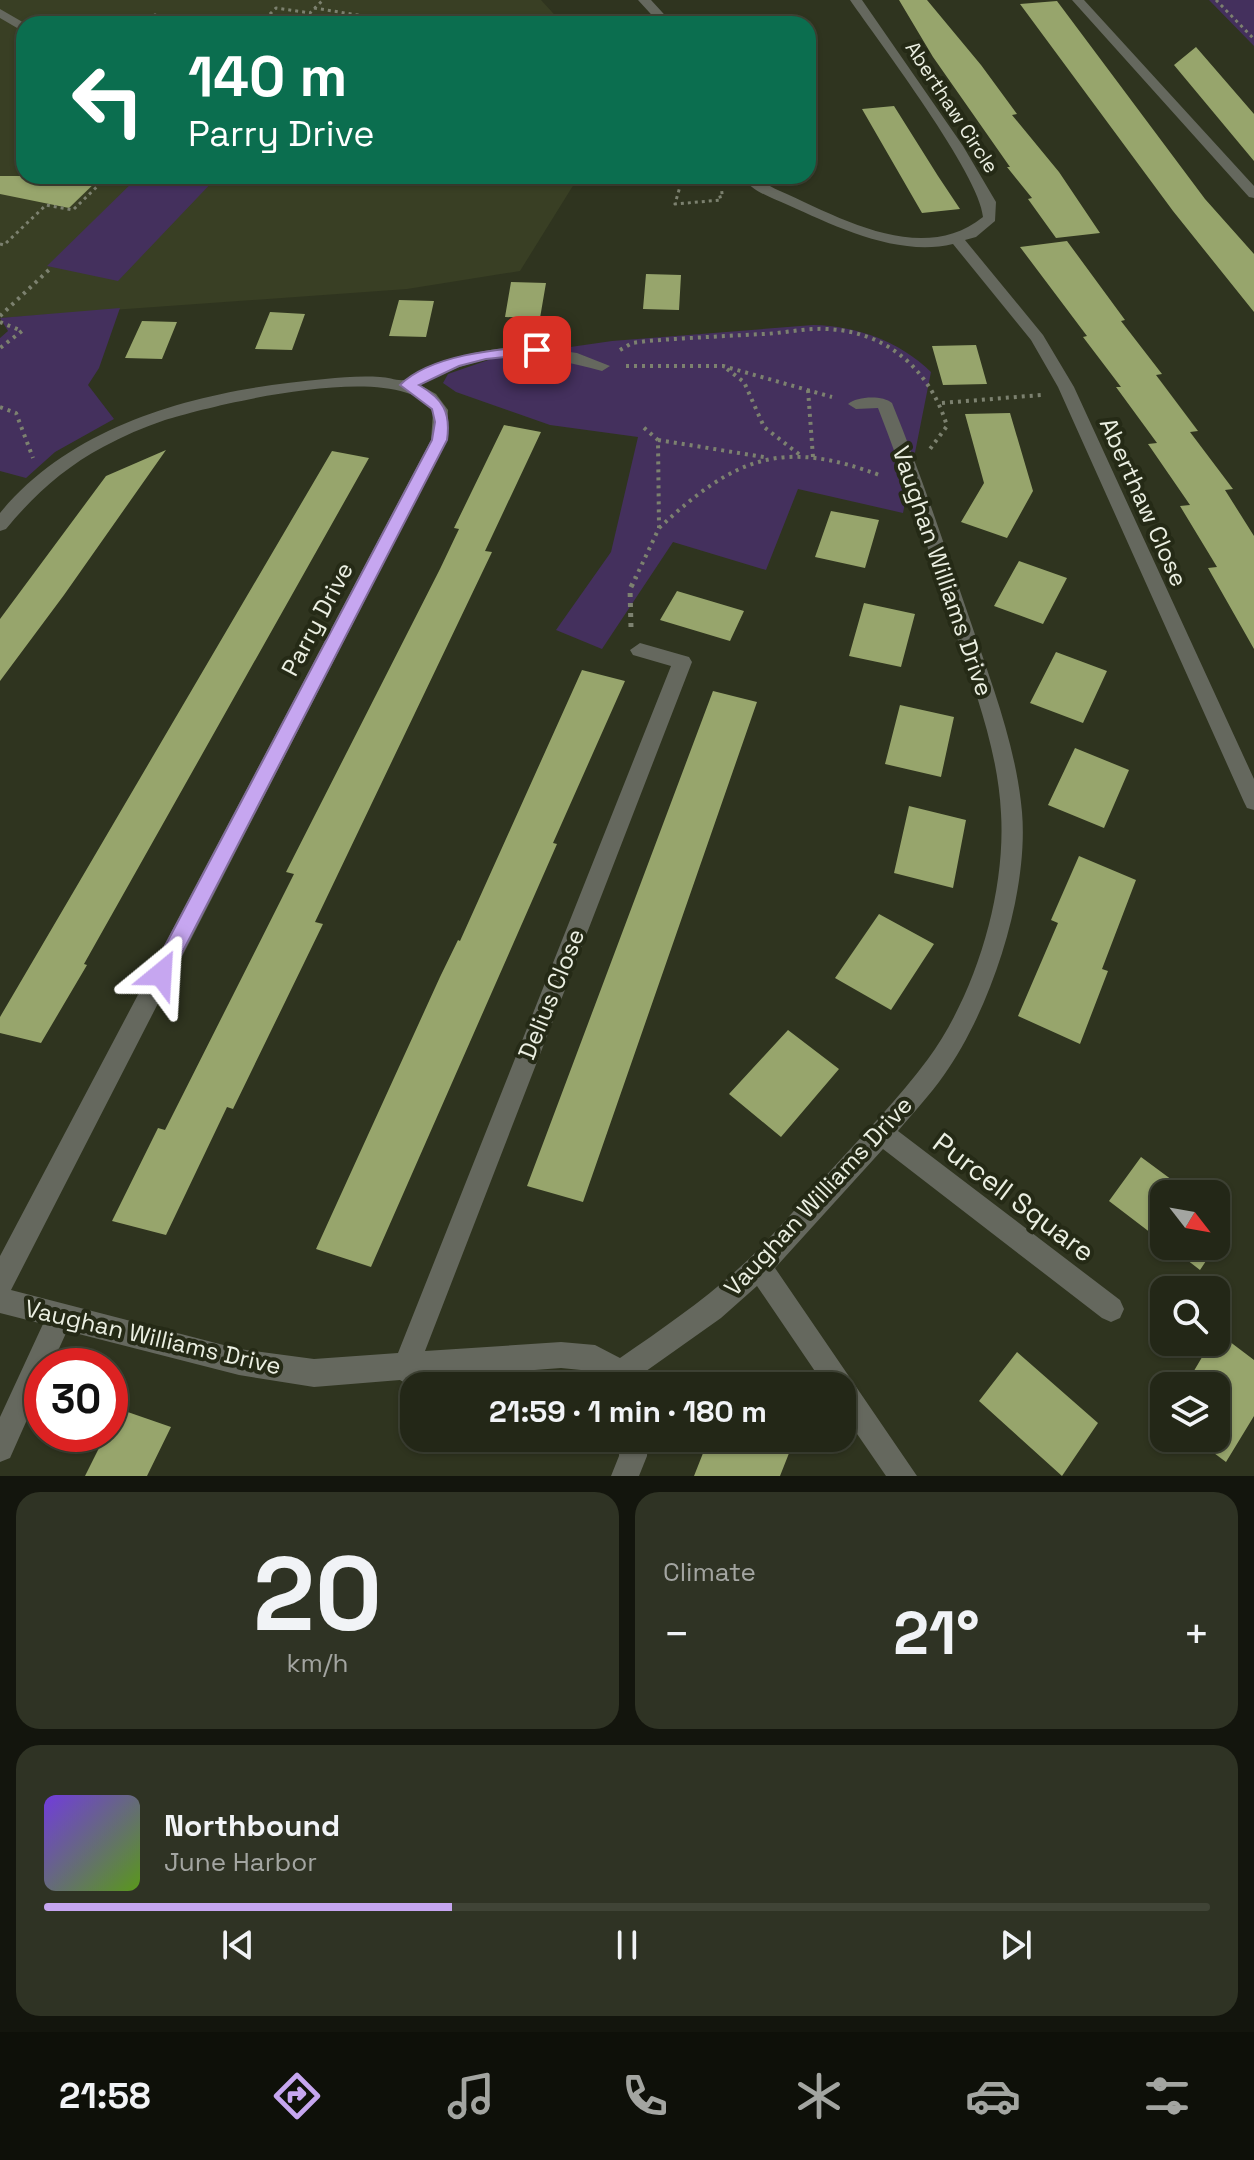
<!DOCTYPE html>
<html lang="en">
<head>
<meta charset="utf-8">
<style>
	body { margin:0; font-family:"Space Grotesk",sans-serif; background:#2f3324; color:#f1f3f6; height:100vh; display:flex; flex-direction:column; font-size:30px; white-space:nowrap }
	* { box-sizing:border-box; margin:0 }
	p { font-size:26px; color:#a3a5a1 }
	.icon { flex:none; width:44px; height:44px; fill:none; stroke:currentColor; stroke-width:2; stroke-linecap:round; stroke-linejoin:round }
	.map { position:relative; height:1476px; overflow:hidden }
	.side { display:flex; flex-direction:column; gap:16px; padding:16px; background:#13150d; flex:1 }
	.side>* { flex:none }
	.hud { position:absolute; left:16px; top:16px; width:800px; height:168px; border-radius:24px; box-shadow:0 2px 6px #0004,0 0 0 2px #404436; background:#0b6e4f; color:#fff; overflow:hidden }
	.needle { width:52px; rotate:121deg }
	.tools { position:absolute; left:1150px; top:1180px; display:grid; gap:16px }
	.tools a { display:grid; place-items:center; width:80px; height:80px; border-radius:16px; background:#232717; box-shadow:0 2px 6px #0004,0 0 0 2px #404436; font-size:40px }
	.speed { position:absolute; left:24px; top:1348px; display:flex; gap:16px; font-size:40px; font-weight:700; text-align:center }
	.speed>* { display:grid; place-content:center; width:104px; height:104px; border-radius:50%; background:#232717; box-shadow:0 2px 6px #0004,0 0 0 2px #404436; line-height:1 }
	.speed .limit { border:12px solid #d22; background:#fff; color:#111 }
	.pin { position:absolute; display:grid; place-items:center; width:68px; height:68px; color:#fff; margin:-34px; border-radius:16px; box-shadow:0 4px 12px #0006 }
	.me { position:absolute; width:88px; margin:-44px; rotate:27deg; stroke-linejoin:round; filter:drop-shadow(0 0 6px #0008) }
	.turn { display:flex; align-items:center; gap:28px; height:168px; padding:0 40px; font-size:36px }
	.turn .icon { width:104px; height:104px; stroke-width:2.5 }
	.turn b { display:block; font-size:56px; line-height:68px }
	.big { font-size:60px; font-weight:700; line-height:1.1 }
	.side .card { flex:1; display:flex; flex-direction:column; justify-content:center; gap:12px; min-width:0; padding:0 28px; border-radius:24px; background:#2f3324 }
	.side .dial { align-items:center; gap:0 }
	.dial b { font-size:104px; line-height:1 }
	.song { display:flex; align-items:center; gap:24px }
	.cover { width:96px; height:96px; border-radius:12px; background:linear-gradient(135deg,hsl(260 70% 55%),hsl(90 70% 35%)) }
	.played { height:8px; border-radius:4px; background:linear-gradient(90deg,#c6a6f0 35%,#404436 35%) }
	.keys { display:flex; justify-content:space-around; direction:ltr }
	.heat { display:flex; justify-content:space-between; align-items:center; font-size:44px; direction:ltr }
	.side .tiles { flex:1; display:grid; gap:16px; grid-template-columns:1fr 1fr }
	.card:last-child { grid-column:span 2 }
	.trip { position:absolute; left:400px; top:1372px; width:456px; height:80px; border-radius:24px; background:#232717; box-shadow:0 2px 6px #0004,0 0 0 2px #404436; font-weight:700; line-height:80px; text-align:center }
	.dock { display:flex; height:128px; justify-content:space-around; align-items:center; background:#0e1009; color:#a3a5a1 }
	.dock .icon { width:56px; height:56px }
	.dock .selected { color:#c6a6f0 }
	.dock b { font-size:36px; color:#f1f3f6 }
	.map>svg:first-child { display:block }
</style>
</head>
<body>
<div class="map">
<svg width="1254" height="1476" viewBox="0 0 1254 1476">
	<rect width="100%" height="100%" fill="#2f341f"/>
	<path fill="#393f24" d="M 0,0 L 541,0 L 563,24 L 24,24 L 24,176 L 579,176 L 520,271 L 407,289 L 0,318 Z"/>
	<path fill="#44305d" d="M 1209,0 L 1254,0 L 1254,46 Z
		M 139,176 L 218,176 L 118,281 L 47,266 Z
		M 120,308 L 99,368 L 88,385 L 114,419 L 55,452 L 26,478 L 0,471 L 0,338 L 8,331 L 0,318 Z
		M 813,325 C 857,326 899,341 931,372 L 903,513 L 798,489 L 766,570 L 673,542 L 602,649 L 556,630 L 611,552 L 638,437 L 550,425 L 456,392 L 443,383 L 448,374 L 494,358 L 612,341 Z"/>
	<path fill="#97a56c" d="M 899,0 L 927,0 L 981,65 L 1017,114 L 1012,115 L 1059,172 L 1100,233 L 1056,238 L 1028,199 L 1032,198 L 1007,167 L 1010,167 L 933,57 Z
		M 1057,1 L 1205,199 L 1254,254 L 1254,312 L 1173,211 L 1020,4 Z
		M 1196,47 L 1254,114 L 1254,161 L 1174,65 Z
		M 894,106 L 938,176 L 960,209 L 922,213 L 862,109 Z
		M 0,176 L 102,176 L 69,208 L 0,194 Z
		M 1067,241 L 1125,320 L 1121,321 L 1162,374 L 1156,375 L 1198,431 L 1190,432 L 1233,489 L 1225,490 L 1254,536 L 1254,649 L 1208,568 L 1217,567 L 1180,506 L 1190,505 L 1148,444 L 1157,443 L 1116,387 L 1121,387 L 1083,337 L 1087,336 L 1020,247 Z
		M 646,274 L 681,275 L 679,310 L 643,309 Z
		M 511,282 L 546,283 L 540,318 L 505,317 Z
		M 399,300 L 434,301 L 426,337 L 389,336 Z
		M 270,312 L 305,314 L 292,350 L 255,349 Z
		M 142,321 L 177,322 L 162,359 L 125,358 Z
		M 976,345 L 987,384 L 943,385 L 932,346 Z
		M 1010,413 L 1033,491 L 1007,538 L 961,522 L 984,483 L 965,414 Z
		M 504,425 L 541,432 L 485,551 L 492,552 L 315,922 L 323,924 L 233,1109 L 227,1107 L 166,1235 L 112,1221 L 158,1128 L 165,1130 L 294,874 L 286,872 L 440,569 L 459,529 L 454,528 Z
		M 166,450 L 64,595 L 0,681 L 0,619 L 106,476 Z
		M 332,451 L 369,458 L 84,964 L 87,965 L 41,1043 L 0,1033 L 0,1017 Z
		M 831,511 L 879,520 L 865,568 L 815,557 Z
		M 1019,561 L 1067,578 L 1043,624 L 994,606 Z
		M 677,591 L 744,611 L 730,641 L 660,620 Z
		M 864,603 L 915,614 L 901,667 L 849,656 Z
		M 1056,652 L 1107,671 L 1083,723 L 1030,703 Z
		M 582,670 L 625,681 L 553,843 L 557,844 L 371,1267 L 316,1249 L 440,977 L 458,940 L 460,941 Z
		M 713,691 L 757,702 L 583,1202 L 527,1186 Z
		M 900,705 L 954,717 L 941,777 L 885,764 Z
		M 1075,748 L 1129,770 L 1104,828 L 1048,805 Z
		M 909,806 L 966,820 L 953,888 L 894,873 Z
		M 1079,856 L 1136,880 L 1102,969 L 1108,971 L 1080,1044 L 1018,1016 L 1058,923 L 1051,920 Z
		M 879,914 L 934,944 L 891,1010 L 835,978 Z
		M 788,1030 L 839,1069 L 781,1137 L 729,1094 Z
		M 1141,1157 L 1191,1194 L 1164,1194 L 1164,1243 L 1109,1201 Z
		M 1169,1246 L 1216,1246 L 1200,1270 Z
		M 1217,1332 L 1254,1360 L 1254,1416 L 1226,1462 L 1194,1438 L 1216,1438 L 1216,1386 L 1185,1386 L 1211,1342 L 1216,1342 Z
		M 1017,1352 L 1098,1423 L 1062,1476 L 979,1401 Z
		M 119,1409 L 171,1427 L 147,1476 L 85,1476 L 106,1434 L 110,1434 L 110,1426 Z
		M 709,1438 L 795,1438 L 780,1476 L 694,1476 Z"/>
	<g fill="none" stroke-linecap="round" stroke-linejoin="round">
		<path stroke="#7c816f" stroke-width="3" stroke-dasharray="3 4" stroke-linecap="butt" d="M 1216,0 L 1254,39
			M 314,8 L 408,23
			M 260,24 L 276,8 L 310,13 L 323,0
			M 683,176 L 675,204 L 721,200 L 719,193 L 727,192
			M 0,244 L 4,245 L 46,205 L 73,210 L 108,176"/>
		<path stroke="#7c816f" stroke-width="4" stroke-dasharray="3 5" stroke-linecap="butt" d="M 0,316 L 52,267
			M 0,322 L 22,331 L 0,348
			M 620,350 L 632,343 L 647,341 C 686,338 725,336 764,334 C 785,333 805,328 826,329 C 887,331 930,370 947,426 L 930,449
			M 626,366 L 723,366 L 832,397
			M 727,369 L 744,382 L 764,427 L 800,455
			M 808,390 L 813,457
			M 942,403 L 1041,395
			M 0,407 L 16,413 L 33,458
			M 658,440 L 764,457
			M 659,528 C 735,457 782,438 882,476
			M 635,579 L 659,528 L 658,440 L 642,426"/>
		<path stroke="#7c816f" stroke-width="5" stroke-dasharray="4 6" stroke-linecap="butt" d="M 631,627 L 630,589 L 636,577"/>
		<path fill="#65685e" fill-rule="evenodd" d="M 638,0 L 651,0 L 673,24 L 660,24 Z
			M 850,0 L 862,0 L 963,146 L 996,202 L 995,221 L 976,237 L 965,240 L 1043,335 L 1074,387 L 1254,779 L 1254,810 L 1247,808 L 1244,802 L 1058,387 L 1031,340 L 953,244 C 898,257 837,227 788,205 C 770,197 753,192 741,176 C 757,176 765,185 780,191 C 841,218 922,266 983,217 C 980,175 879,42 850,0 Z
			M 1072,0 L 1084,0 L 1254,186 L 1254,198 L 1249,197 Z
			M 0,9 L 26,24 L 24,32 L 0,18 Z
			M 155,13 L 161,17 L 153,24 L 139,24 Z
			M 527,346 L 577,353 L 610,366 L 602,371 C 528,351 491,348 420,385 L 436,394 L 448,410 L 447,440 L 11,1290 L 239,1349 L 314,1359 L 398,1353 L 671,666 L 633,655 L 630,650 L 640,643 L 689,657 L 692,662 L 425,1351 L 561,1342 L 595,1345 L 620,1358 C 665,1327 710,1296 750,1258 C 778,1230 805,1198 832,1169 C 864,1134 899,1098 928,1059 C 975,995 1006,894 1001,813 C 998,751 975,690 955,632 C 931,557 907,482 878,408 L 856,409 L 848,404 C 857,396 883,395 892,403 C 921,474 945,547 970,620 C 991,682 1016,745 1022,812 C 1029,893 991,1009 944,1075 C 930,1095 913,1113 898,1131 L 1120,1300 L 1124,1309 L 1120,1318 L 1111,1322 L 1102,1318 L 883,1149 L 775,1268 L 917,1476 L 886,1476 L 842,1412 L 842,1386 L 825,1386 L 757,1286 L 721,1318 L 625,1386 L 611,1384 L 591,1371 L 561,1368 L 413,1379 L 405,1383 L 400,1380 L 314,1387 L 239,1375 L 67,1331 L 51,1366 L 42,1366 L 42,1386 L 10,1458 L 0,1462 L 0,1417 L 43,1324 L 0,1313 L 0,1256 L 431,440 L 433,413 C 407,357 213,405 165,420 C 144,427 123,436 103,447 C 65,467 33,496 6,529 L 0,531 L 0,513 C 77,419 209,389 325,379 C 343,377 362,376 380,377 C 388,377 397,381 404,380 C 419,378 435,365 449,360 C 475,351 500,348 527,346 Z
			M 620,1438 L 648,1438 L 647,1456 L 639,1476 L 611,1476 L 619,1456 Z"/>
	</g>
	<path fill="#c6a6f0" stroke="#816c9c" stroke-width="2" d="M 537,346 L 542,347 L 542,353 L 486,359 L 459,366 L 419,385 C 443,399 451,412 447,440 L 168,980 L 161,983 L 154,980 L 151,974 L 154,967 L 432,440 L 435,422 L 432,409 L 400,385 C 430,355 497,349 537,346 Z"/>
	<g text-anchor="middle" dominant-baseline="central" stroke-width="8" stroke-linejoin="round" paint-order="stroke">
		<g font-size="20" fill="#ebefe2" stroke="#252a16">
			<text transform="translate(952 107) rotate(57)">Aberthaw Circle</text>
		</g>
		<g font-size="24" fill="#ebefe2" stroke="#252a16">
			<text transform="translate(1144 502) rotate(66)">Aberthaw Close</text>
			<text transform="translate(943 571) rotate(71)">Vaughan Williams Drive</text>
			<text transform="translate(317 619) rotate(-62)">Parry Drive</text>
			<text transform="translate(551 994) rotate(-68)">Delius Close</text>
			<text transform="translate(818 1196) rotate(-47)">Vaughan Williams Drive</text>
			<text transform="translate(153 1337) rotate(13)">Vaughan Williams Drive</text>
		</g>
		<g font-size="28" fill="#ebefe2" stroke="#252a16">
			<text transform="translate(1014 1197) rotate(37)">Purcell Square</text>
		</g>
	</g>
</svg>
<div class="tools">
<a><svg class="needle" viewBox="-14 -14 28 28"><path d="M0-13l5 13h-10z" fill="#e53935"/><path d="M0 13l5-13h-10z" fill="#a3a5a1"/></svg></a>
<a><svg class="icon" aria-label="search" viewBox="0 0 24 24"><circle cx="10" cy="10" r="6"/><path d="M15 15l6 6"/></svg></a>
<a><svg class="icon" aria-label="layers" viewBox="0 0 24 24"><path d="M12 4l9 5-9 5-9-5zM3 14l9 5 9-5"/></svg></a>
</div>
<div class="speed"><div class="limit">30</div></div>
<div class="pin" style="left:537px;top:350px;background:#d93025"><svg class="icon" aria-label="arrive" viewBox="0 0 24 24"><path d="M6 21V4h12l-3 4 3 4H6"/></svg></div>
<svg class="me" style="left:161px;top:974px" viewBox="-20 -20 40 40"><path d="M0-17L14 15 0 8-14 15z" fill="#c6a6f0" stroke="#fff" stroke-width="4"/></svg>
<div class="trip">21:59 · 1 min · 180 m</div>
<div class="hud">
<div class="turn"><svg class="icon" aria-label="left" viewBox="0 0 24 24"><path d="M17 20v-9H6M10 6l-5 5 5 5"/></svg><div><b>140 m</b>Parry Drive</div></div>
</div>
</div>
<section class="side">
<div class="tiles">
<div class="card dial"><b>20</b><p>km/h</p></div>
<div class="card"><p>Climate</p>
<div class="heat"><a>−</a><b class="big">21°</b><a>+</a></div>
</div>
<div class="card">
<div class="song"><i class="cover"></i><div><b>Northbound</b><p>June Harbor</p></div></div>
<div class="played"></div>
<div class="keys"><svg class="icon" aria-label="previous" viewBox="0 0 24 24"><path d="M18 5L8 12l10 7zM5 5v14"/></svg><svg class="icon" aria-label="pause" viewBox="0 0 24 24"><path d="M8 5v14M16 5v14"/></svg><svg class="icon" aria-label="next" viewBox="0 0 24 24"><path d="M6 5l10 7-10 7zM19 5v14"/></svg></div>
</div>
</div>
</section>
<nav class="dock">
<b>21:58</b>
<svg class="icon selected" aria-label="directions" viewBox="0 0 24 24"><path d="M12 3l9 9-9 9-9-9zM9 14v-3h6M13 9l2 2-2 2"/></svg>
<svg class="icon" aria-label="music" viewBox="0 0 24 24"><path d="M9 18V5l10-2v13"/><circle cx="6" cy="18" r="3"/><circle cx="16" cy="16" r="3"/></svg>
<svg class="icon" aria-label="phone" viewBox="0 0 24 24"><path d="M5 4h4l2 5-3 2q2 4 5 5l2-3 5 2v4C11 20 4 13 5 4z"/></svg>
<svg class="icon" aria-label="climate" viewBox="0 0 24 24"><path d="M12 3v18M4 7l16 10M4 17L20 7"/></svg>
<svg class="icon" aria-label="car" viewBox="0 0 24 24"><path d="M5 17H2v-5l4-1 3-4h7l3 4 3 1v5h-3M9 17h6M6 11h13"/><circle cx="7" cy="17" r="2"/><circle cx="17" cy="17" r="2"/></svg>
<svg class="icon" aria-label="filters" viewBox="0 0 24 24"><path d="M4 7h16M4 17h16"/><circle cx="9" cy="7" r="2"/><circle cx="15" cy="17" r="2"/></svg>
</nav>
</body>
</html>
